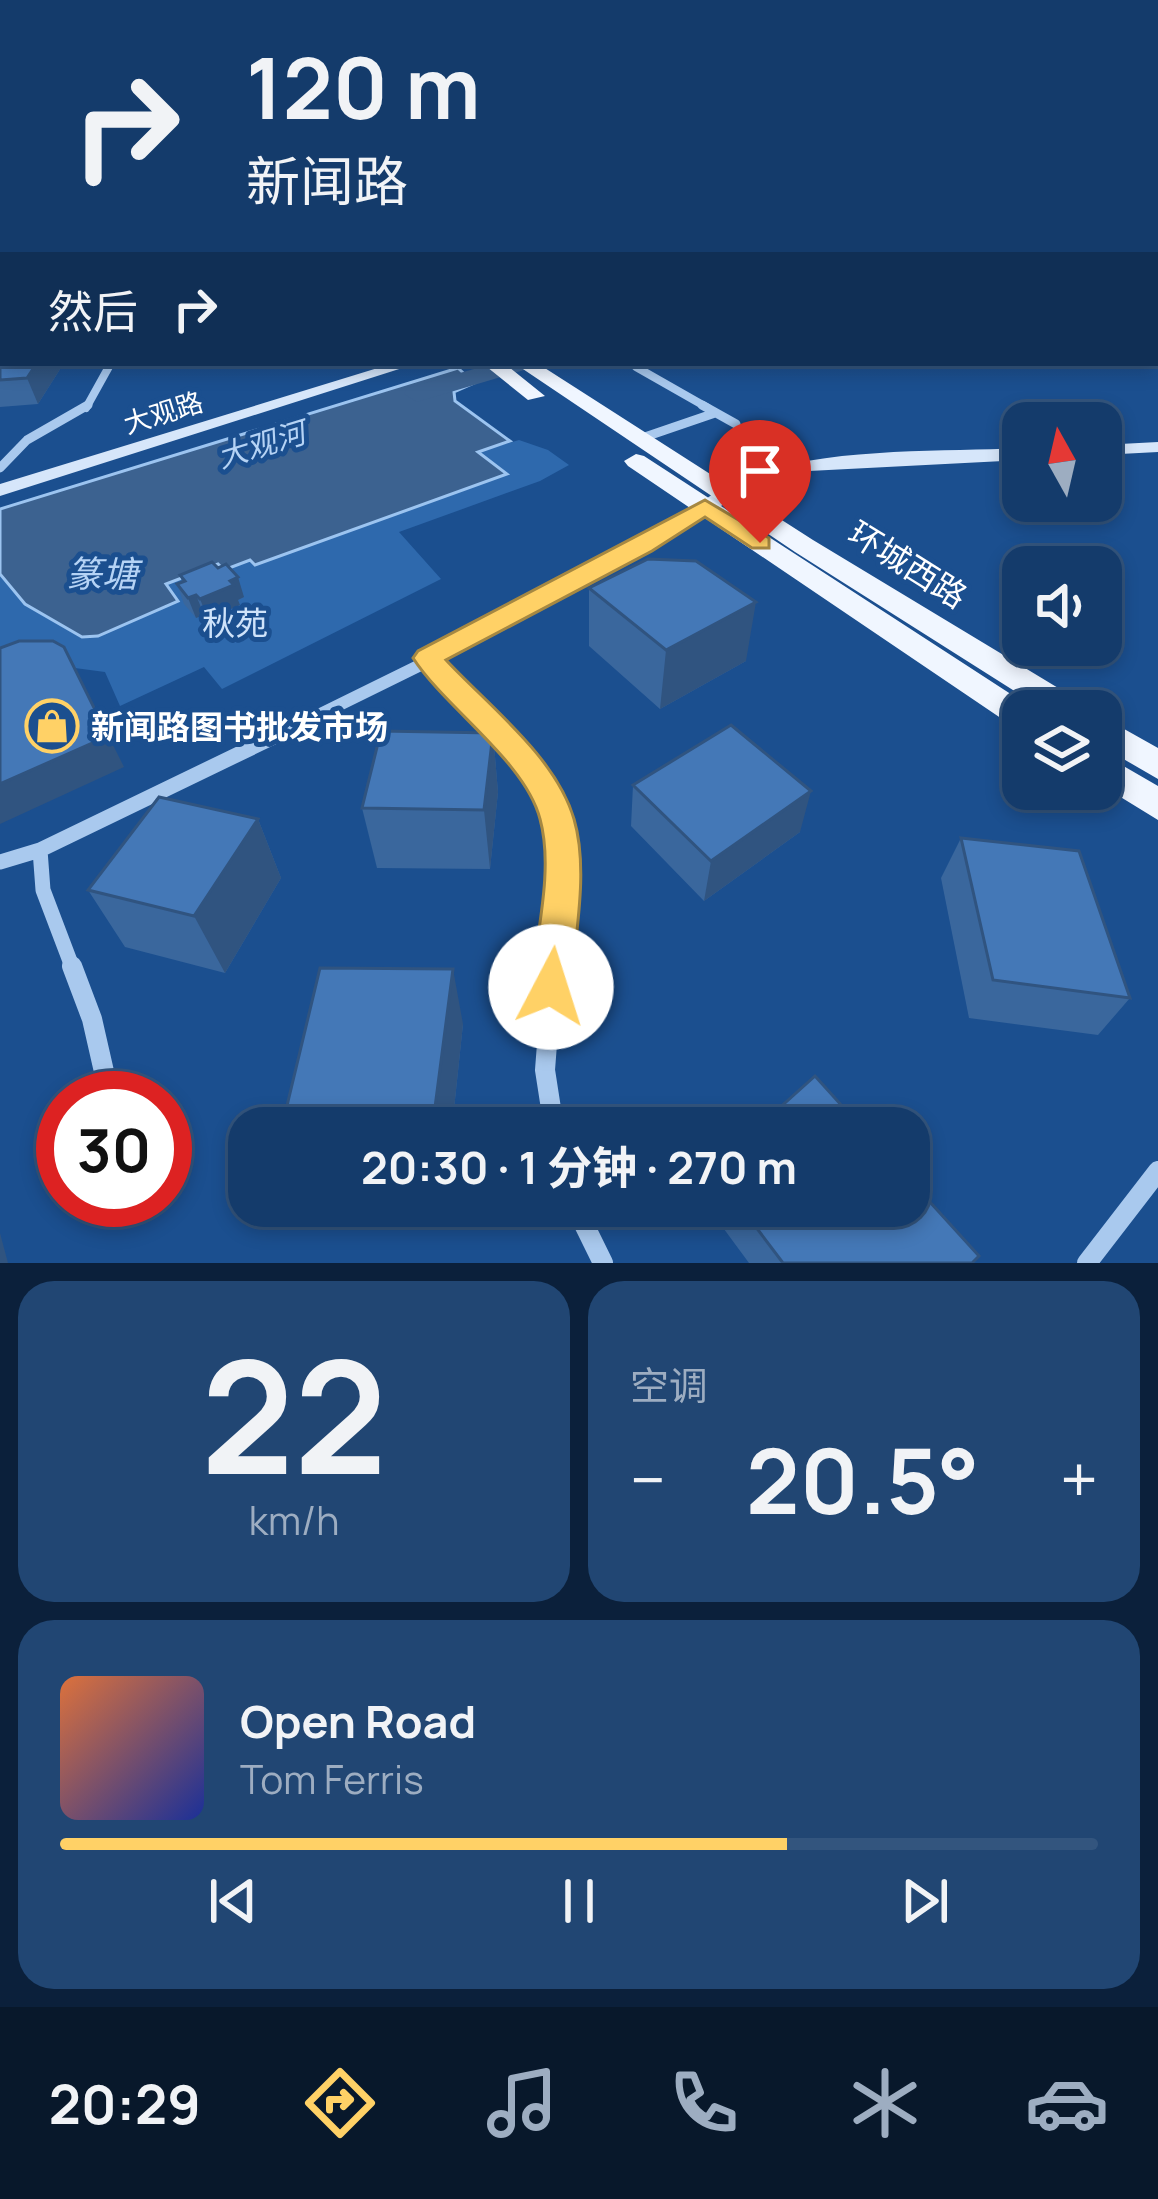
<!DOCTYPE html>
<html lang="zh">
<head>
<meta charset="utf-8">
<style>
	body { margin:0; font-family:Manrope,"Noto Sans SC",sans-serif; background:#214673; color:#f1f3f6; height:100vh; display:flex; flex-direction:column; font-size:45px; white-space:nowrap }
	* { box-sizing:border-box; margin:0 }
	p { font-size:39px; color:#9dadc1 }
	.icon { flex:none; width:66px; height:66px; fill:none; stroke:currentColor; stroke-width:2; stroke-linecap:round; stroke-linejoin:round }
	.map { position:relative; height:1263px; overflow:hidden }
	.side { display:flex; flex-direction:column; gap:18px; padding:18px; background:#0b203b; flex:1 }
	.side>* { flex:none }
	.guide { position:absolute; left:0px; top:0px; width:1158px; height:366px; box-shadow:0 6px 18px #0003,0 0 0 3px #33557e; background:#143b6b; color:#f1f3f6; overflow:hidden }
	.needle { width:78px; rotate:352deg }
	.fabs { position:absolute; left:1002px; top:402px; display:grid; gap:24px }
	.fabs a { display:grid; place-items:center; width:120px; height:120px; border-radius:24px; background:#143b6b; box-shadow:0 6px 18px #0003,0 0 0 3px #33557e; font-size:60px }
	.speed { position:absolute; left:36px; top:1071px; display:flex; gap:24px; font-size:60px; font-weight:700; text-align:center }
	.speed>* { display:grid; place-content:center; width:156px; height:156px; border-radius:50%; background:#143b6b; box-shadow:0 6px 18px #0003,0 0 0 3px #33557e; line-height:1 }
	.speed .limit { border:18px solid #d22; background:#fff; color:#111 }
	.pin { position:absolute; display:grid; place-items:center; width:102px; height:102px; color:#fff; margin:-123px -51px; border-radius:50% 50% 50% 0; rotate:-45deg; box-shadow:0 0 12px #0007 }
	.pin .icon { rotate:45deg }
	.me { position:absolute; width:132px; margin:-66px; rotate:5deg; stroke-linejoin:round; filter:drop-shadow(0 0 9px #0008) }
	.turn { display:flex; align-items:center; gap:42px; height:252px; padding:0 48px; font-size:54px }
	.turn .icon { width:156px; height:156px; stroke-width:2.5 }
	.turn b { display:block; font-size:84px; line-height:102px }
	.then { display:flex; align-items:center; height:114px; padding:0 48px; background:#0003; gap:24px; font-size:45px }
	.big { font-size:90px; font-weight:700; line-height:1.1 }
	.side .card { flex:1; display:flex; flex-direction:column; justify-content:center; gap:18px; min-width:0; padding:0 42px; border-radius:36px; background:#214673 }
	.side .dial { align-items:center; gap:0 }
	.dial b { font-size:156px; line-height:1 }
	.song { display:flex; align-items:center; gap:36px }
	.cover { width:144px; height:144px; border-radius:18px; background:linear-gradient(135deg,hsl(20 70% 55%),hsl(230 70% 35%)) }
	.played { height:12px; border-radius:6px; background:linear-gradient(90deg,#ffd166 70%,#33557e 70%) }
	.keys { display:flex; justify-content:space-around; direction:ltr }
	.heat { display:flex; justify-content:space-between; align-items:center; font-size:66px; direction:ltr }
	.side .tiles { flex:1; display:grid; gap:18px; grid-template-columns:1fr 1fr }
	.card:last-child { grid-column:span 2 }
	.trip { position:absolute; left:228px; top:1107px; width:702px; height:120px; border-radius:36px; background:#143b6b; box-shadow:0 6px 18px #0003,0 0 0 3px #33557e; font-weight:700; line-height:120px; text-align:center }
	.menu { display:flex; height:192px; justify-content:space-around; align-items:center; background:#08182b; color:#9dadc1 }
	.menu .icon { width:84px; height:84px }
	.menu .on { color:#ffd166 }
	.menu b { font-size:54px; color:#f1f3f6 }
	.map>svg:first-child { display:block }
</style>
</head>
<body>
<div class="map">
<svg width="1158" height="1263" viewBox="0 0 1158 1263">
	<rect width="100%" height="100%" fill="#1b4f8f"/>
	<path fill="#2e69ad" d="M 519,440 L 548,450 L 569,465 L 540,481 L 399,532 L 441,579 L 222,689 L 204,667 L 120,706 L 105,672 L 0,658 L 0,574 L 25,604 L 98,636 L 177,601 L 165,585 L 219,564 L 251,560 L 256,565 L 506,473 L 477,452 Z"/>
	<path fill="#3c6290" stroke="#9cc4f0" stroke-width="3" d="M 458,368 L 474,383 L 454,392 L 455,401 L 510,441 L 478,452 L 507,474 L 255,565 L 250,560 L 224,570 L 218,564 L 166,584 L 178,601 L 98,636 L 82,637 L 25,604 L 0,574 L 0,509 Z"/>
	<g fill="none" stroke-linecap="round" stroke-linejoin="round">
		<path fill="#3c6290" fill-rule="evenodd" d="M 495,363 L 535,363 L 531,368 L 417,402 L 404,394 L 407,388 Z"/>
		<path stroke="#a9c9ee" stroke-width="8" d="M 636,367 L 708,408
			M 86,408 L 111,363"/>
		<path stroke="#a9c9ee" stroke-width="9" d="M 702,405 L 736,424
			M 639,439 L 715,413
			M 0,468 L 27,440 L 88,405
			M 629,553 L 705,507"/>
		<path stroke="#a9c9ee" stroke-width="12" d="M 427,658 L 499,736
			M 276,736 L 461,645 L 634,550"/>
		<path stroke="#a9c9ee" stroke-width="15" d="M 496,733 C 510,749 530,765 540,783 C 572,840 558,907 553,969
			M 40,850 L 43,890 L 73,969
			M 0,862 L 40,850 L 282,733"/>
		<path stroke="#a9c9ee" stroke-width="20" d="M 72,966 L 92,1019 L 110,1098
			M 553,966 L 545,1070 L 554,1128
			M 575,1206 L 603,1263
			M 1087,1263 L 1158,1171"/>
		<path fill="#d6e6fa" fill-rule="evenodd" d="M 0,218 L 3,218 L 3,224 L 0,224 Z
			M 394,363 L 418,363 L 0,496 L 0,484 Z
			M 1158,442 L 1158,452 L 1101,455 L 1101,445 Z
			M 1023,448 L 1023,460 L 809,471 L 777,477 L 717,508 L 703,508 L 700,504 C 767,443 934,453 1023,448 Z"/>
		<path fill="#f0f6ff" fill-rule="evenodd" d="M 482,363 L 504,363 L 545,396 L 528,400 Z
			M 514,363 L 537,363 L 813,540 L 1083,703 L 1088,711 L 1046,711 L 795,552 Z
			M 636,454 L 644,456 L 1037,711 L 1023,711 L 1023,728 L 1011,725 L 628,466 L 624,461 Z
			M 1101,716 L 1158,748 L 1158,779 L 1101,746 Z
			M 1101,753 L 1158,786 L 1158,820 L 1101,785 Z"/>
	</g>
	<path fill="#3a679d" d="M 0,359 L 64,363 L 38,404 L 0,407 Z
		M 180,575 L 244,597 L 238,600 L 240,605 L 208,619 L 204,615 L 196,618 L 184,604 L 177,584 L 182,582 Z
		M 589,588 L 746,661 L 660,709 L 589,646 Z
		M 493,733 L 498,792 L 490,869 L 377,868 L 362,808 Z
		M 633,785 L 800,832 L 704,901 L 631,826 Z
		M 258,819 L 281,878 L 225,973 L 125,947 L 88,890 Z
		M 961,838 L 1130,998 L 1098,1035 L 969,1018 L 941,878 Z
		M 463,1024 L 452,1128 L 293,1128 L 285,1114 Z
		M 707,1206 L 909,1206 L 972,1263 L 749,1263 Z"/>
	<path fill="#305480" d="M 0,290 L 3,297 L 3,310 L 0,314 Z
		M 37,363 L 64,363 L 38,404 L 27,378 Z
		M 238,577 L 244,597 L 238,600 L 240,605 L 208,619 L 200,599 Z
		M 196,595 L 204,615 L 196,618 L 188,598 Z
		M 756,602 L 746,661 L 660,709 L 666,650 Z
		M 64,647 L 124,767 L 0,824 L 0,784 Z
		M 493,733 L 498,792 L 490,869 L 484,810 Z
		M 811,791 L 800,832 L 704,901 L 711,861 Z
		M 258,819 L 281,878 L 225,973 L 194,916 Z
		M 453,969 L 463,1024 L 452,1128 L 438,1128 L 434,1115 Z
		M 0,1233 L 8,1263 L 0,1263 Z"/>
	<path fill="#4478b7" stroke="#305480" stroke-width="3" d="M 3,355 L 3,363 L 37,363 L 27,378 L 0,380 L 0,359 Z
		M 648,559 L 696,561 L 756,602 L 666,650 L 589,588 Z
		M 212,562 L 218,568 L 226,564 L 238,577 L 230,581 L 234,585 L 200,599 L 196,595 L 188,598 L 177,584 L 185,581 L 180,575 Z
		M 19,641 L 53,641 L 64,647 L 108,736 L 0,784 L 0,648 Z
		M 731,725 L 811,791 L 711,861 L 633,785 Z
		M 381,731 L 493,733 L 484,810 L 362,808 Z
		M 159,797 L 258,819 L 194,916 L 88,890 Z
		M 961,838 L 1079,851 L 1130,998 L 993,980 Z
		M 320,968 L 453,969 L 434,1115 L 285,1114 Z
		M 815,1076 L 862,1128 L 757,1128 Z
		M 909,1179 L 979,1256 L 972,1263 L 783,1263 L 740,1206 L 909,1206 Z"/>
	<linearGradient id="sky" x2="0" y2="1"><stop stop-color="#0f2b4f"/><stop offset="0.53" stop-color="#39639b"/><stop offset="1" stop-color="#39639b" stop-opacity="0"/></linearGradient>
	<rect width="1158" height="379" fill="url(#sky)"/>
	<path fill="#ffd166" stroke="#a68842" stroke-width="3" d="M 705,500 L 769,538 L 769,548 L 752,548 L 705,517 L 652,551 L 446,660 C 489,706 556,757 574,819 C 589,870 575,936 571,987 L 566,1001 L 551,1007 L 537,1001 L 531,987 C 536,936 554,870 540,819 C 525,761 446,709 413,658 L 418,651 Z"/>
	<defs>
		<g id="shop-ring" transform="scale(2.7)"><circle r="9.5" fill="#1b4f8f" stroke="#ffd166" stroke-width="1.5"/><path d="M-5-2.5h2.3a2.7 3.5 0 0 1 5.4 0H5L5.5 6h-11ZM-1.5-2.5h3a1.5 2.3 0 0 0-3 0Z" fill="#ffd166"/></g>
	</defs>
	<g fill-rule="evenodd">
		<use href="#shop-ring" x="52" y="726"/>
	</g>
	<g text-anchor="middle" dominant-baseline="central" stroke-width="10" stroke-linejoin="round" paint-order="stroke">
		<g font-size="27" fill="#fff" stroke="#1b4f8f">
			<text transform="translate(163 412) rotate(-17)">大观路</text>
		</g>
		<g font-size="30" font-style="italic" fill="#b5d3f5" stroke="#1b4f8f">
			<text transform="translate(261 444) rotate(-17)">大观河</text>
		</g>
		<g font-size="33" fill="#fff" stroke="#1b4f8f">
			<text transform="translate(908 564) rotate(32)">环城西路</text>
		</g>
		<g font-size="33" fill="#cfe3fa" stroke="#1b4f8f">
			<text x="235" y="622">秋苑</text>
		</g>
		<g font-size="33" font-weight="bold" fill="#fff" stroke="#1b4f8f" text-anchor="start">
			<text x="91" y="726">新闻路图书批发市场</text>
		</g>
		<g font-size="36" font-style="italic" fill="#b5d3f5" stroke="#1b4f8f">
			<text x="102" y="573">篆塘</text>
		</g>
	</g>
</svg>
<div class="fabs">
<a><svg class="needle" viewBox="-14 -14 28 28"><path d="M0-13l5 13h-10z" fill="#e53935"/><path d="M0 13l5-13h-10z" fill="#9dadc1"/></svg></a>
<a><svg class="icon" aria-label="sound" viewBox="0 0 24 24"><path d="M4 9h4l5-4v14l-5-4H4zM17 9q2 3 0 6"/></svg></a>
<a><svg class="icon" aria-label="layers" viewBox="0 0 24 24"><path d="M12 4l9 5-9 5-9-5zM3 14l9 5 9-5"/></svg></a>
</div>
<div class="speed"><div class="limit">30</div></div>
<div class="pin" style="left:760px;top:543px;background:#d93025"><svg class="icon" aria-label="arrive" viewBox="0 0 24 24"><path d="M6 21V4h12l-3 4 3 4H6"/></svg></div>
<svg class="me" style="left:551px;top:987px" viewBox="-20 -20 40 40"><circle r="19" fill="#fff"/><path d="M0-13L10 11 0 6-10 11z" fill="#ffd166"/></svg>
<div class="trip">20:30 · 1 分钟 · 270 m</div>
<div class="guide">
<div class="turn"><svg class="icon" aria-label="right" viewBox="0 0 24 24"><path d="M7 20v-9h11M14 6l5 5-5 5"/></svg><div><b>120 m</b>新闻路</div></div>
<div class="then">然后<svg class="icon" aria-label="right" viewBox="0 0 24 24"><path d="M7 20v-9h11M14 6l5 5-5 5"/></svg></div>
</div>
</div>
<section class="side">
<div class="tiles">
<div class="card dial"><b>22</b><p>km/h</p></div>
<div class="card"><p>空调</p>
<div class="heat"><a>−</a><b class="big">20.5°</b><a>+</a></div>
</div>
<div class="card">
<div class="song"><i class="cover"></i><div><b>Open Road</b><p>Tom Ferris</p></div></div>
<div class="played"></div>
<div class="keys"><svg class="icon" aria-label="previous" viewBox="0 0 24 24"><path d="M18 5L8 12l10 7zM5 5v14"/></svg><svg class="icon" aria-label="pause" viewBox="0 0 24 24"><path d="M8 5v14M16 5v14"/></svg><svg class="icon" aria-label="next" viewBox="0 0 24 24"><path d="M6 5l10 7-10 7zM19 5v14"/></svg></div>
</div>
</div>
</section>
<nav class="menu">
<b>20:29</b>
<svg class="icon on" aria-label="directions" viewBox="0 0 24 24"><path d="M12 3l9 9-9 9-9-9zM9 14v-3h6M13 9l2 2-2 2"/></svg>
<svg class="icon" aria-label="music" viewBox="0 0 24 24"><path d="M9 18V5l10-2v13"/><circle cx="6" cy="18" r="3"/><circle cx="16" cy="16" r="3"/></svg>
<svg class="icon" aria-label="phone" viewBox="0 0 24 24"><path d="M5 4h4l2 5-3 2q2 4 5 5l2-3 5 2v4C11 20 4 13 5 4z"/></svg>
<svg class="icon" aria-label="climate" viewBox="0 0 24 24"><path d="M12 3v18M4 7l16 10M4 17L20 7"/></svg>
<svg class="icon" aria-label="car" viewBox="0 0 24 24"><path d="M5 17H2v-5l4-1 3-4h7l3 4 3 1v5h-3M9 17h6M6 11h13"/><circle cx="7" cy="17" r="2"/><circle cx="17" cy="17" r="2"/></svg>
</nav>
</body>
</html>
